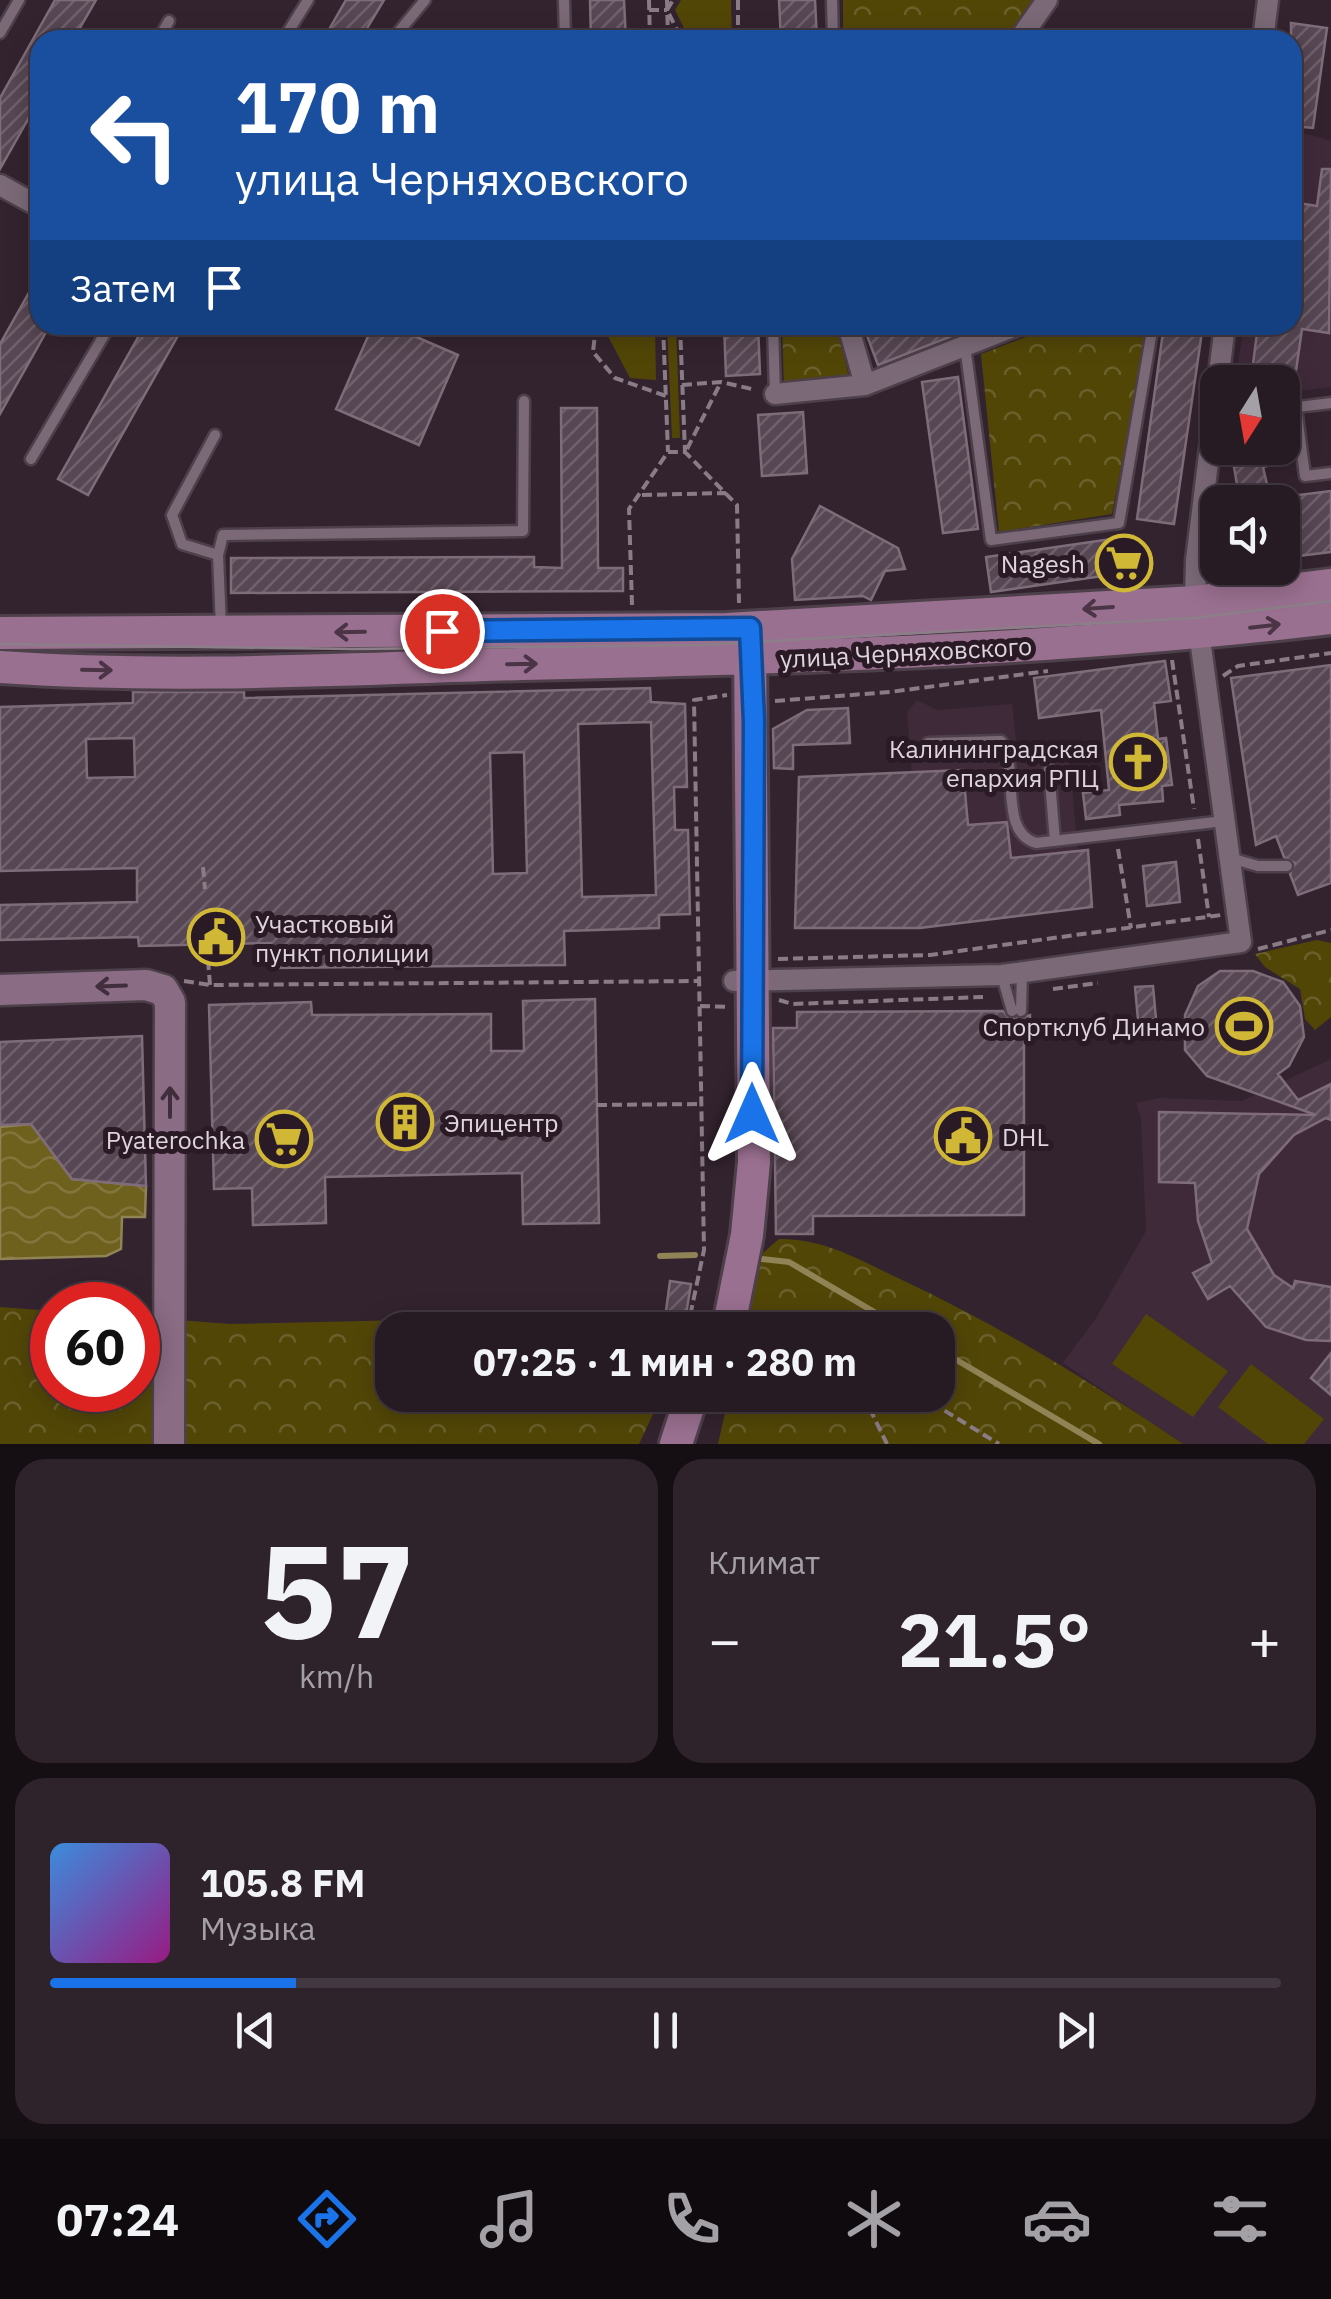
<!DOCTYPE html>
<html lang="ru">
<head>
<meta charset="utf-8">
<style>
	body { margin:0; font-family:"IBM Plex Sans",sans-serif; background:#2e232b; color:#f1f3f6; height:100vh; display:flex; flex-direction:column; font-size:38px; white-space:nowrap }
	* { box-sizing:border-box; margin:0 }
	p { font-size:32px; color:#a4a1a6 }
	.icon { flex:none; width:55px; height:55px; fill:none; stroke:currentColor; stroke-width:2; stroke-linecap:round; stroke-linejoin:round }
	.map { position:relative; height:1444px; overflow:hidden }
	.drawer { display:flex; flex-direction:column; gap:15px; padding:15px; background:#150e13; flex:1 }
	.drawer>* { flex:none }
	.top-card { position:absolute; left:30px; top:30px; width:1272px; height:305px; border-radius:30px; box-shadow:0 5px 25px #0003,0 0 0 2px #423841; background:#1a4fa0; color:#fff; overflow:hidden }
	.needle { width:65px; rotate:191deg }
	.tools { position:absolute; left:1200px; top:365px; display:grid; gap:20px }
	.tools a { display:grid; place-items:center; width:100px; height:100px; border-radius:20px; background:#261a23; box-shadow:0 5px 25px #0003,0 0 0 2px #423841; font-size:50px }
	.speed { position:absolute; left:30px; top:1282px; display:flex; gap:20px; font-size:50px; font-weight:700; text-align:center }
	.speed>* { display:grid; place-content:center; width:130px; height:130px; border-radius:50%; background:#261a23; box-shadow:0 5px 25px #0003,0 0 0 2px #423841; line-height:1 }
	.speed .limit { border:15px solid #d22; background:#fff; color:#111 }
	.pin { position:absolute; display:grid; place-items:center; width:85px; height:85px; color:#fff; margin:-42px; border:5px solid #fff; border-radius:50%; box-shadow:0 2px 10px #0007 }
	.me { position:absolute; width:110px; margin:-55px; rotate:0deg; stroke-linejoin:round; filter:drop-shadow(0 0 8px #0008) }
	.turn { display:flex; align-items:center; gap:35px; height:210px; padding:0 40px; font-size:45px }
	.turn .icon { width:130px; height:130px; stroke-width:2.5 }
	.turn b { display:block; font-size:70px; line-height:85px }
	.then { display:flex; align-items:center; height:95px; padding:0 40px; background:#0003; gap:20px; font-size:38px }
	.big { font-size:75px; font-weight:700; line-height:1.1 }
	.drawer .tile { flex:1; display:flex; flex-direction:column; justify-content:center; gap:15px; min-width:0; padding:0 35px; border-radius:30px; background:#2e232b }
	.drawer .dial { align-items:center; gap:0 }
	.dial b { font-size:130px; line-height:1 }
	.song { display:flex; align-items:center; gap:30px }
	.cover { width:120px; height:120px; border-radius:15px; background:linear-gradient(135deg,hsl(210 70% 55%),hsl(310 70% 35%)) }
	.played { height:10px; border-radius:5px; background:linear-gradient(90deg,#1a73e8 20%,#423841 20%) }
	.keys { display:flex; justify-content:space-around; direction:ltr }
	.heat { display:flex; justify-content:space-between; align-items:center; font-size:55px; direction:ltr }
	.drawer .tiles { flex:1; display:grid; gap:15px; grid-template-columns:1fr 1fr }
	.tile:last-child { grid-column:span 2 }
	.trip { position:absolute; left:375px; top:1312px; width:580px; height:100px; border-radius:30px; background:#261a23; box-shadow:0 5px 25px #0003,0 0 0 2px #423841; font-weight:700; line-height:100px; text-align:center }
	.tabs { display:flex; height:160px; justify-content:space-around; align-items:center; background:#0f0a0e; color:#a4a1a6 }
	.tabs .icon { width:70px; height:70px }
	.tabs .current { color:#1a73e8 }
	.tabs b { font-size:45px; color:#f1f3f6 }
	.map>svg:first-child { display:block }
</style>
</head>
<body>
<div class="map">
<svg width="1331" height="1444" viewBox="0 0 1331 1444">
	<defs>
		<pattern id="forest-crowns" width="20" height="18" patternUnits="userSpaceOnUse" patternTransform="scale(2.5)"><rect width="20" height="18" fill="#524607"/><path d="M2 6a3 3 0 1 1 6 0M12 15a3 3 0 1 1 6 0" fill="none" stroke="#6a602b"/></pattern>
		<pattern id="water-waves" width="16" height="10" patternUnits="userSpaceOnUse" patternTransform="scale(2.5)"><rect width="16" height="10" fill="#6e601d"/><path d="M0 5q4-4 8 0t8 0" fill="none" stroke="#82763d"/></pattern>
		<pattern id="building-hatch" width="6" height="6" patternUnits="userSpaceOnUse" patternTransform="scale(2.5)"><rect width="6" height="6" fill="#574653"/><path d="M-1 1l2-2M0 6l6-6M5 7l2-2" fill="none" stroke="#6f606b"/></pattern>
	</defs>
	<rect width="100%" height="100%" fill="#33232f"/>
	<path fill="#3f2a3a" d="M 1293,130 L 1331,141 L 1331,387 L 1283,393 L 1282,382 L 1235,382 L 1244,325 L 1292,325 Z
		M 917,700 L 937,710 L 1012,704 L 1017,750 L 1068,746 L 1078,851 L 1092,907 L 920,928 L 795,928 L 912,774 L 907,712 Z
		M 1331,1059 L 1331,1444 L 1183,1444 L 1063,1363 L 1096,1318 L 1146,1231 L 1141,1118 L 1136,1103 L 1160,1098 L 1242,1101 Z"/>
	<path fill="#524607" d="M 681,0 L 731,0 L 732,40 L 690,40 L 675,10 Z
		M 602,325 L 655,325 L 656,380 L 630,378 Z
		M 667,325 L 676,325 L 680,438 L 672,438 Z
		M 1146,1314 L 1228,1371 L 1193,1417 L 1112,1364 Z
		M 1251,1364 L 1324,1419 L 1304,1444 L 1268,1444 L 1218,1407 Z"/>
	<path fill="url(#forest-crowns)" d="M 843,0 L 1046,0 L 1017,40 L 843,40 Z
		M 782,325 L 836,325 L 849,377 L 784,386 Z
		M 1057,325 L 1149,325 L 1112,514 L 999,532 L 981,354 Z
		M 1317,940 L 1331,943 L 1331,1017 L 1315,1030 L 1305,1019 L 1300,989 L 1265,967 L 1255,954 Z
		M 779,1239 C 826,1239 857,1259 900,1279 C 1000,1326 1091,1382 1183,1444 L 718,1444 L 729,1395 L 938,1395 L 938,1330 L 745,1330 L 763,1253 Z
		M 0,1307 L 52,1311 L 52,1390 L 138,1390 L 138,1317 L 230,1324 L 640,1315 L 655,1330 L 392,1330 L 392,1395 L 662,1395 L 639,1444 L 0,1444 Z"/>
	<path fill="url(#water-waves)" stroke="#908356" stroke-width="2.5" d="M 31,1124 L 72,1179 L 146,1186 L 145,1217 L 122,1217 L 121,1249 L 106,1256 L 0,1259 L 0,1127 Z"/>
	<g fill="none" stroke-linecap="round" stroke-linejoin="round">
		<path stroke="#908356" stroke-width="6" d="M 660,1256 L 695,1255
			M 753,1258 L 789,1262 L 905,1330
			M 938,1349 L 1099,1444"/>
	</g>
	<path fill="url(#building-hatch)" stroke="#7f6c7a" stroke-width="2.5" fill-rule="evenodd" d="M 55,0 L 96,0 L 73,40 L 40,40 L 40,98 L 0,169 L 0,98 Z
		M 346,0 L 384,0 L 360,40 L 323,40 Z
		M 590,0 L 624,0 L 626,40 L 591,40 Z
		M 779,0 L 815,0 L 817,40 L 781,40 Z
		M 1291,23 L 1327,28 L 1313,128 L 1292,126 Z
		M 1322,169 L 1331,169 L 1329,333 L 1302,329 L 1295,378 L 1252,372 L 1258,325 L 1292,325 L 1292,202 L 1317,206 Z
		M 40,273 L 40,325 L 50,325 L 0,414 L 0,344 Z
		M 145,325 L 184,325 L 88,495 L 58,479 Z
		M 373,325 L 389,325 L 458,355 L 419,445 L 336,409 Z
		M 724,325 L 758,325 L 760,374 L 726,376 Z
		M 863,325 L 980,325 L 878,365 Z
		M 1164,325 L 1203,325 L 1174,524 L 1137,519 Z
		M 958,377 L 978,529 L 943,533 L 922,382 Z
		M 561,408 L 597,408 L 598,568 L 623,568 L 623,591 L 231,593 L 231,558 L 534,557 L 534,567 L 562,568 Z
		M 803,412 L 807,473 L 762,476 L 758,415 Z
		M 1238,448 L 1273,448 L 1275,464 L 1263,467 L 1271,502 L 1240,502 L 1234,467 L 1241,466 Z
		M 1331,491 L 1331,552 L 1282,558 L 1282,497 Z
		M 820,506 L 898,548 L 905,569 L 885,571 L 871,600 L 863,596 L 795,600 L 792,559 Z
		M 1133,536 L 1138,571 L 991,592 L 986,557 Z
		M 1165,661 L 1171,701 L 1154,703 L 1158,739 L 1166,738 L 1172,785 L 1162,786 L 1163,801 L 1119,805 L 1120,815 L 1086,819 L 1083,793 L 1109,790 L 1101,710 L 1039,718 L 1034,678 Z
		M 1331,665 L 1331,883 L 1298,895 L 1290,874 L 1295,863 L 1284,857 L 1276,836 L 1256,845 L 1231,678 Z
		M 650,688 L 651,702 L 685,704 L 687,787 L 674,787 L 675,830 L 688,830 L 690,914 L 659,915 L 659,928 L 564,931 L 565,965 L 271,968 L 271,943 L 139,946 L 138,937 L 0,940 L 0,905 L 137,902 L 137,868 L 0,871 L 0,707 L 133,703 L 133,692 L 244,692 L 244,698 ZM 651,722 L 656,895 L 582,897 L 578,724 ZM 134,738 L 135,777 L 87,778 L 86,739 ZM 524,752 L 527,873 L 493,874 L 490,753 Z
		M 848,708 L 850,743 L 793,745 L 793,769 L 774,768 L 773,729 L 807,710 Z
		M 963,770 L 968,825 L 1007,822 L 1011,858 L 1088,850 L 1092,907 L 920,928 L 795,928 L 799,777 Z
		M 1176,862 L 1180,902 L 1147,906 L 1143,866 Z
		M 1220,971 L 1253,971 L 1283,982 L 1300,1006 L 1304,1037 L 1289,1066 L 1278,1074 L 1298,1100 L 1331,1084 L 1331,1120 L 1326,1118 L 1294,1135 L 1259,1174 L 1247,1229 L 1274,1275 L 1293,1288 L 1295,1281 L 1331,1287 L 1331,1341 L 1306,1340 L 1266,1327 L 1230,1286 L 1208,1299 L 1193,1273 L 1212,1263 L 1198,1221 L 1195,1183 L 1159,1182 L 1159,1112 L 1316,1115 L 1207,1076 L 1185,1050 L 1185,1015 L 1198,986 Z
		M 1153,986 L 1156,1019 L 1138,1020 L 1135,987 Z
		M 595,999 L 599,1223 L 523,1224 L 522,1173 L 325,1177 L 326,1223 L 253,1225 L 252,1188 L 214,1189 L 209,1005 L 311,1002 L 312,1015 L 491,1014 L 491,1051 L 524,1051 L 523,1001 Z
		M 1003,1011 L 1011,1020 L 1030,1015 L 1030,1038 L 1024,1038 L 1024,1215 L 813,1216 L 813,1234 L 776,1234 L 773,1028 L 797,1028 L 797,1012 Z
		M 142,1036 L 146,1186 L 72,1179 L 31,1124 L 0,1125 L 0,1042 Z
		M 670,1281 L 691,1284 L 685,1321 L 665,1318 Z
		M 1331,1353 L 1331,1395 L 1311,1378 Z"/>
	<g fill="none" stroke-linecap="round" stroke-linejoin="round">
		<g stroke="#4d404a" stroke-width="15">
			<path id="lane" d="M 564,0 L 565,40
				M 832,0 L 833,40
				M 0,33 L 19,0
				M 158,40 L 169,21
				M 283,40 L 308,0
				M 392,40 L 425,0
				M 773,325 L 775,394
				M 965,346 L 991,540 L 1119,523 L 1153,325
				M 1296,407 L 1305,476 L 1331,473
				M 1282,409 L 1331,403
				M 215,435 L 172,515 L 182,544 L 218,555
				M 31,459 L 110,325
				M 221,628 L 218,555 L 223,535 L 523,531 L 524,401
				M 928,743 L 1001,741 C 1020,767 998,832 1036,843 L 1224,821
				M 1049,769 L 1055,841
				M 1230,858 L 1258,866 L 1287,866
				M 1002,976 L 1012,1011
				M 1021,1011 L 1022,972"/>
		</g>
		<g stroke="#4d404a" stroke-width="25">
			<path id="street" d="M 1019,40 L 1047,0
				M 1263,40 L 1268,0
				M 0,185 L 40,207
				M 848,325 L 865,385
				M 775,394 L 865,385 L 1018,325
				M 734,981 L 1002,975 L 1241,942 L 1195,602 L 1196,560 L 1225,325"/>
		</g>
		<g stroke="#4d404a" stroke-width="35">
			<path id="secondary" d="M 0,990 L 146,985 L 163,990 L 170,1002 L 169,1444"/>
		</g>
		<g stroke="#4d404a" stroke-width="38">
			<path id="primary" d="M 0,633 L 727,629 L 1195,602 L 1331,585
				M 0,667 C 173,679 349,669 522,664 C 793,658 1062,650 1331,618
				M 728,1330 L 747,1235 L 754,1162 L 750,643
				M 676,1444 L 692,1395"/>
		</g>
		<path stroke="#8a7c86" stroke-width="4" stroke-dasharray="10 5" stroke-linecap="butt" d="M 649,0 L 650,40
			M 667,0 L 668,40
			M 738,0 L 738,40
			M 649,10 L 667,10
			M 667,10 L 673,0
			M 669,14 L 682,40
			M 596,325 L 593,352 L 615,378 L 666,396
			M 663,325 L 668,452
			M 680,325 L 685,452
			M 682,385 L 721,382 L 756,390
			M 687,449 L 721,382
			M 642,495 L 726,493
			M 632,605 L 629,509 L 668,452 L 685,452 L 737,505 L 739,603
			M 1172,660 L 1194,809
			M 1223,676 L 1238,666 L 1331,653
			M 775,701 L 890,692 L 1048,671
			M 1198,839 L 1209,917
			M 1118,849 L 1131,928
			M 203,867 L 205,889
			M 1258,949 L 1331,930
			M 778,959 L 930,955 L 1221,915
			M 208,960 L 210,985
			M 184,981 L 210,985 L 699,981
			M 1053,989 L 1098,983
			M 779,1000 L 792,1004 L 983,997
			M 700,1006 L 730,1007
			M 597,1105 L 701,1104
			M 683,1328 L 690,1316 L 704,1250 L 694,700 L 727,695
			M 863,1395 L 887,1444
			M 919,1395 L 999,1444"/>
		<use href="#lane" stroke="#7b6977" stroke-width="10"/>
		<use href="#street" stroke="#7b6977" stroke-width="20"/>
		<use href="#secondary" stroke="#8a6c84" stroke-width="30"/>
		<use href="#primary" stroke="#9a7090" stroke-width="32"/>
		<path stroke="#8c7f89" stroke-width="2.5" d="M 0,644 L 352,649 L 700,645 L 1194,618 L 1331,601"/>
	</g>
	<defs><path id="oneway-shaft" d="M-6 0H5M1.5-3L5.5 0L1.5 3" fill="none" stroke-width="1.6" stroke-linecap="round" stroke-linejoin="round" transform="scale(2.5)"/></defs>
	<g stroke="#4b3445">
		<use href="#oneway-shaft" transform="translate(1098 608) rotate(176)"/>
		<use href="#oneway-shaft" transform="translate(1265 626) rotate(-7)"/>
		<use href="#oneway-shaft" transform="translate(350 632) rotate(179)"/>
		<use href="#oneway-shaft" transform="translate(522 664) rotate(-1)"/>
		<use href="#oneway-shaft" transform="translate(97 670) rotate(1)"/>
	</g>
	<g stroke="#412e3d">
		<use href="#oneway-shaft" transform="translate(111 986) rotate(178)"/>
		<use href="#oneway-shaft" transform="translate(170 1102) rotate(-90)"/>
	</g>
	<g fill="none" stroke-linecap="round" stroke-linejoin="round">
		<g stroke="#114b97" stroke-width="25">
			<path id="route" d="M 442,631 L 750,628 L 754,722 L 752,1114"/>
		</g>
		<use href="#route" stroke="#1a73e8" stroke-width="18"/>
	</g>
	<defs>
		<g id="supermarket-ring" transform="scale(2.875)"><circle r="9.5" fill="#291a25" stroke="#d1b736" stroke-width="1.5"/><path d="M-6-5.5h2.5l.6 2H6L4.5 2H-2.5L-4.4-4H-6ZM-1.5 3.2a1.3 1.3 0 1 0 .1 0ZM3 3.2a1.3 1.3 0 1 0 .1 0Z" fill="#d1b736"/></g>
		<g id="church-ring" transform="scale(2.875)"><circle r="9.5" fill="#291a25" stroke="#d1b736" stroke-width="1.5"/><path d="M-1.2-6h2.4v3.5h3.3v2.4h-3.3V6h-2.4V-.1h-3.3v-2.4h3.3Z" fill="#d1b736"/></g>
		<g id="civic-ring" transform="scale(2.875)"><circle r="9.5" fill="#291a25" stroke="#d1b736" stroke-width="1.5"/><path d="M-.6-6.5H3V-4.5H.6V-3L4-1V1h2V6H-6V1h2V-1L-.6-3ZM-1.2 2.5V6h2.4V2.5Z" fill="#d1b736"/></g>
		<g id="stadium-ring" transform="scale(2.875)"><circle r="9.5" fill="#291a25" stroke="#d1b736" stroke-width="1.5"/><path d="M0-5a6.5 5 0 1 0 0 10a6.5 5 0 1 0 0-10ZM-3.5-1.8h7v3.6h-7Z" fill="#d1b736"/></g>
		<g id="building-ring" transform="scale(2.875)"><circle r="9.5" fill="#291a25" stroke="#d1b736" stroke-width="1.5"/><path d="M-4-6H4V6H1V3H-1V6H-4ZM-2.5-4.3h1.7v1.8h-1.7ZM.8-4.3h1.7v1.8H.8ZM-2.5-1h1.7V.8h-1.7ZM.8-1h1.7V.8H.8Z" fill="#d1b736"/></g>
	</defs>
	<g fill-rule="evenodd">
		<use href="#supermarket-ring" x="1124" y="563"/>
		<use href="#church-ring" x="1138" y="762"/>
		<use href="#civic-ring" x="216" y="937"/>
		<use href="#stadium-ring" x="1244" y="1026"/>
		<use href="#building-ring" x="405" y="1122"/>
		<use href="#civic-ring" x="963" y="1136"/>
		<use href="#supermarket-ring" x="284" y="1139"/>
	</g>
	<g text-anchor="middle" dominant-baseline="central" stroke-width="10" stroke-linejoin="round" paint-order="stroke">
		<g font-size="25" fill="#dfd4dc" stroke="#291a25" text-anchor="end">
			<text x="1085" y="563">Nagesh</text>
			<text x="1099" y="748">Калининградская<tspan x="1099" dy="29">епархия РПЦ</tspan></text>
			<text x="255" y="923" text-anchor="start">Участковый<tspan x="255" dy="29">пункт полиции</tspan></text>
			<text x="1205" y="1026">Спортклуб Динамо</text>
			<text x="444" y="1122" text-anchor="start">Эпицентр</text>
			<text x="1002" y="1136" text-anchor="start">DHL</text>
			<text x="245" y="1139">Pyaterochka</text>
		</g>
		<g font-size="25" fill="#dfd4dc" stroke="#291a25">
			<text transform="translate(906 652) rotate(-3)">улица Черняховского</text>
		</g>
	</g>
</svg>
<div class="tools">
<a><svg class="needle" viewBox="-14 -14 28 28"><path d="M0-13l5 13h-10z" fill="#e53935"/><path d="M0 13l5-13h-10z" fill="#a4a1a6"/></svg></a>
<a><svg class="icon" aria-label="sound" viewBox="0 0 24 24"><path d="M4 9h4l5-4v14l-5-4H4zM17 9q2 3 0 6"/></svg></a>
</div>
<div class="speed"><div class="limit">60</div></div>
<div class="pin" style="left:442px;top:631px;background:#d93025"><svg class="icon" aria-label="arrive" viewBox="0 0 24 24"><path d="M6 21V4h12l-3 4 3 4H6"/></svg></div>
<svg class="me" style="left:752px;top:1114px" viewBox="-20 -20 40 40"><path d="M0-17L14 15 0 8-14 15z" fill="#1a73e8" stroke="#fff" stroke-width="4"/></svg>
<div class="trip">07:25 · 1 мин · 280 m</div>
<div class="top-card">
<div class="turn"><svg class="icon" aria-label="left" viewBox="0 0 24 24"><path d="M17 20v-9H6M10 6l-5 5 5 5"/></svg><div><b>170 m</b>улица Черняховского</div></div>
<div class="then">Затем<svg class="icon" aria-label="arrive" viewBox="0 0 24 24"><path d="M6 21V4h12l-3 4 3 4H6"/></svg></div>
</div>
</div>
<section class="drawer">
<div class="tiles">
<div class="tile dial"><b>57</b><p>km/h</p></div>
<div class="tile"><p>Климат</p>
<div class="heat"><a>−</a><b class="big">21.5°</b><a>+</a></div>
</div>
<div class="tile">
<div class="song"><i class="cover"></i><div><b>105.8 FM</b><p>Музыка</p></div></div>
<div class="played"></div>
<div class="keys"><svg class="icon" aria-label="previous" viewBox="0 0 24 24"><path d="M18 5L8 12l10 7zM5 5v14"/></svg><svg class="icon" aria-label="pause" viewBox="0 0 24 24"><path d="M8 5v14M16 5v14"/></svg><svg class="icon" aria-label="next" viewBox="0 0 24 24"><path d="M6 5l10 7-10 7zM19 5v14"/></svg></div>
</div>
</div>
</section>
<nav class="tabs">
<b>07:24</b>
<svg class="icon current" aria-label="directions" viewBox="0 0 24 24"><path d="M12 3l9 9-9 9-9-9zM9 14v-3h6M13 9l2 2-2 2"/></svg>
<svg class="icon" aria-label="music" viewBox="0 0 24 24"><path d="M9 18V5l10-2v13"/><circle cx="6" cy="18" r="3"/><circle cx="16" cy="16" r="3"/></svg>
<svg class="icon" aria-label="phone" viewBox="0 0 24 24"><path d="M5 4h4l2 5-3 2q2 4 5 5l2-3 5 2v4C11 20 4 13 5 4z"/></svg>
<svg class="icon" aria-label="climate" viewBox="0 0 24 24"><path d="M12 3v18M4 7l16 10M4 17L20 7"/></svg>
<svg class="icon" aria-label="car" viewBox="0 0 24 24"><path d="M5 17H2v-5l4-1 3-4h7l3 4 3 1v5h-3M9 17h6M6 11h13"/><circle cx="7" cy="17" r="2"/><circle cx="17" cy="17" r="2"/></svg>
<svg class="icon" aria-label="filters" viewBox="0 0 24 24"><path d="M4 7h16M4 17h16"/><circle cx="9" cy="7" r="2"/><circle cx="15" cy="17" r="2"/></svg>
</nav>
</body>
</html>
